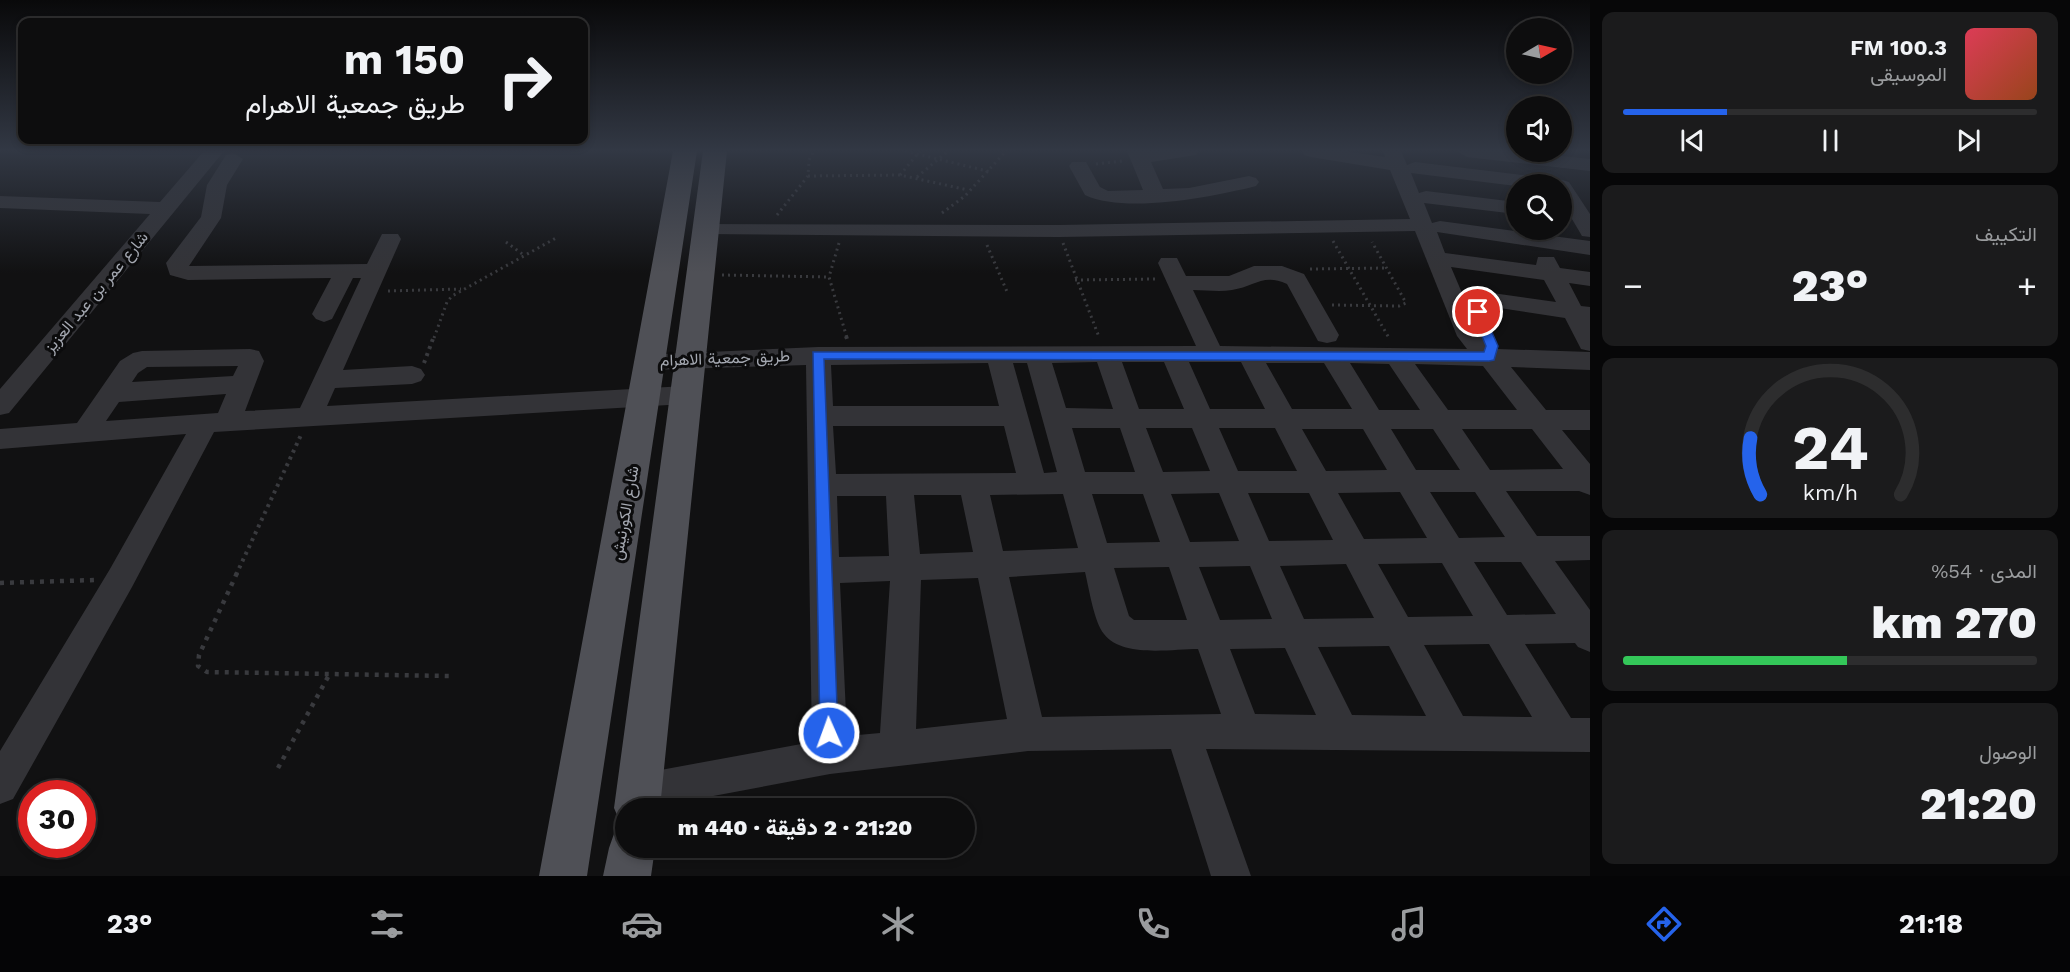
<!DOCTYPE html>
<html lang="ar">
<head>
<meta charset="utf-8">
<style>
	body { margin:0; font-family:"Work Sans",Vazirmatn,sans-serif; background:#1b1b1c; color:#f1f3f6; direction:rtl; height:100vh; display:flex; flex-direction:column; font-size:22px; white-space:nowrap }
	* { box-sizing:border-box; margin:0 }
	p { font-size:20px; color:#9a9c9e }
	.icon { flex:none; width:33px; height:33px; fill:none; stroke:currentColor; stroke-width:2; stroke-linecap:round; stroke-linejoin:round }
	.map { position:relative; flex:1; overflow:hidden; direction:ltr }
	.drawer { display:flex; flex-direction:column; gap:12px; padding:12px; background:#070708; width:480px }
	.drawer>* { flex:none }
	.banner { position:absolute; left:18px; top:18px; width:570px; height:126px; border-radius:12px; box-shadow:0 3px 9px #0003,0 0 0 2px #2d2d2e; direction:rtl; background:#0d0d0e; color:#f1f3f6; overflow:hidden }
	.needle { width:39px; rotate:81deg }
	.fabs { position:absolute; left:1506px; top:18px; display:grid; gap:12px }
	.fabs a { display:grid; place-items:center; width:66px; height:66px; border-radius:50%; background:#0d0d0e; box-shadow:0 3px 9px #0003,0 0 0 2px #2d2d2e; font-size:30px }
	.speed { position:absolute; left:18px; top:780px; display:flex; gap:12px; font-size:30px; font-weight:700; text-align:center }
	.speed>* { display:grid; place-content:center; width:78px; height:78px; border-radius:50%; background:#0d0d0e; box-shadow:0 3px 9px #0003,0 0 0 2px #2d2d2e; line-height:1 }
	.speed .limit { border:9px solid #d22; background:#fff; color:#111 }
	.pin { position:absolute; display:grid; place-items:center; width:51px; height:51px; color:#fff; margin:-26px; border:3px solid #fff; border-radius:50%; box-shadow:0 2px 6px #0007 }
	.me { position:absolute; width:66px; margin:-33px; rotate:358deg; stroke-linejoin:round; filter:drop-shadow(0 0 4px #0008) }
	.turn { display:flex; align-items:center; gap:21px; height:126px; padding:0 24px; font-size:27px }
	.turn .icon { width:78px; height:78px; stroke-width:2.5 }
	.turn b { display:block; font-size:42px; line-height:51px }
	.big { font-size:45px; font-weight:800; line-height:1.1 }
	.drawer .widget { flex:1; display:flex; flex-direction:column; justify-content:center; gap:9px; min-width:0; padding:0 21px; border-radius:12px; background:#1b1b1c }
	.drawer .dial { align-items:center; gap:0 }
	.dial svg { height:156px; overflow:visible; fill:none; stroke:#2d2d2e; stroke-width:7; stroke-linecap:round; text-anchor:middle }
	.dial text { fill:#f1f3f6; stroke:none }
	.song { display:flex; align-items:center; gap:18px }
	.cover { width:72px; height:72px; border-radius:9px; background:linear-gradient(135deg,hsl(350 70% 55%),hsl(20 70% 35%)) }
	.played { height:6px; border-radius:3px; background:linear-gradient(90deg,#2563eb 25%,#2d2d2e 25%) }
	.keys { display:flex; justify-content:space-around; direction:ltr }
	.heat { display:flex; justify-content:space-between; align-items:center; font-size:33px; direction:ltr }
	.charge { height:9px; border-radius:4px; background:linear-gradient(90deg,#34c759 54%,#2d2d2e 0) }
	.trip { position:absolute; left:615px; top:798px; width:360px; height:60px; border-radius:30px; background:#0d0d0e; box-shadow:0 3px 9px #0003,0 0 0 2px #2d2d2e; font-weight:800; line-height:60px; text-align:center; direction:rtl }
	.dock { display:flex; height:96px; justify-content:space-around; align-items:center; background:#050506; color:#9a9c9e }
	.dock .icon { width:42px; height:42px }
	.dock .current { color:#2563eb }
	.dock b { font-size:27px; color:#f1f3f6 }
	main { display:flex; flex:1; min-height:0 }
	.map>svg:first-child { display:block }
</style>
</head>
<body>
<main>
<section class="drawer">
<div class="widget">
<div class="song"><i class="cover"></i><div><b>100.3 FM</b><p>الموسيقى</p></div></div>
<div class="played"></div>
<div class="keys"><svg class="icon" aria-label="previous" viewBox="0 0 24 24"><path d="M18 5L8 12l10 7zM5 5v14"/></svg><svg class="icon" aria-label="pause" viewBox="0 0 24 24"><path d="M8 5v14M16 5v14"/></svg><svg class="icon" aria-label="next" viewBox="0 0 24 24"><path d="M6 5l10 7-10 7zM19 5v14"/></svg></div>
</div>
<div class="widget"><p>التكييف</p>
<div class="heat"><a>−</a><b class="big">23°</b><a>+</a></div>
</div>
<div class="widget dial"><svg viewBox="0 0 100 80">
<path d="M14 69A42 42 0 1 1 86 69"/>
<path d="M14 69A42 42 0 0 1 9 40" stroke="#2563eb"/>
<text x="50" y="56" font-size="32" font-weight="700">24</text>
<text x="50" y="72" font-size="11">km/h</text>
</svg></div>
<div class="widget"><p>المدى · 54%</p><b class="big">270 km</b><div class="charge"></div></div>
<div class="widget"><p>الوصول</p><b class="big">21:20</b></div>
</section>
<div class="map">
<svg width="1590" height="876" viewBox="0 0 1590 876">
	<rect width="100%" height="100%" fill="#111112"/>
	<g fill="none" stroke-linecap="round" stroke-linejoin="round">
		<path stroke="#393a3e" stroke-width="3" stroke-dasharray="2 4" stroke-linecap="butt" d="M 905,151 L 991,172
			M 1096,164 L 1122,161
			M 900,175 L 920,151
			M 808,176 L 900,175 L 968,190
			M 917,177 L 948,151
			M 942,213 L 965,196 L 1006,151
			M 777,215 L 808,176 L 809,160 L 814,151
			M 1333,241 L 1389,338
			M 506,242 L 525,256
			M 839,243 L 829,277 L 847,338
			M 1063,243 L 1099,337
			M 987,245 L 1008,294
			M 1310,269 L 1387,268
			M 722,275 L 829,277
			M 1075,280 L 1156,279
			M 388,291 L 461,289
			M 1332,305 L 1399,306 L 1406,303 L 1372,242
			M 434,338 L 447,302 L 452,296 L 556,238"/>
		<path stroke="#393a3e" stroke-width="4" stroke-dasharray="3 4.5" stroke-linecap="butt" d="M 846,336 L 847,339
			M 424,363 L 434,336
			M 236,575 L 301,435"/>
		<path stroke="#393a3e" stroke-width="4.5" stroke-dasharray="4 6" stroke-linecap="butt" d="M 237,573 L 199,655 L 198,666 L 207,672 L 451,676
			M 0,583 L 94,580
			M 278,768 L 329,675"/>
		<path fill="#333337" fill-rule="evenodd" d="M 204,151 L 224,151 L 9,413 L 0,415 L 0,389 L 150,214 L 0,208 L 0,196 L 160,202 Z
			M 1127,151 L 1198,151 L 1196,155 L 1151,162 L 1163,189 L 1189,188 L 1249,176 L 1256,178 L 1259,182 L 1256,186 C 1213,197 1125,214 1085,195 L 1069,166 L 1072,162 L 1086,162 L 1100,187 L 1108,191 L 1143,190 Z
			M 1302,151 L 1344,151 L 1385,157 L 1383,151 L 1401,151 L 1407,165 L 1415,162 L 1562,180 L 1569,182 L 1590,214 L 1590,237 L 1582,236 L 1562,202 L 1562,184 L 1516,186 L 1411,173 L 1419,193 L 1426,191 L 1516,202 L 1516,214 L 1424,203 L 1432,223 L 1440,221 L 1590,241 L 1590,255 L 1437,232 L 1445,253 L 1536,265 L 1538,257 L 1554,257 L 1560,268 L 1590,272 L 1590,286 L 1569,283 L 1581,306 L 1590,307 L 1590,351 L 1581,349 L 1565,318 L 1467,303 L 1479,332 L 1497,349 L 1590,352 L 1590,370 L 1511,367 L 1546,410 L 1590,410 L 1590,430 L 1562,430 L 1590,464 L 1590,495 L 1579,491 L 1506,491 L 1537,536 L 1590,536 L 1590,560 L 1555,561 L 1590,610 L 1590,652 L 1578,647 L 1575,643 L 1525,644 L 1571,718 L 1590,718 L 1590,752 L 1206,749 L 1251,876 L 1211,876 L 1171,749 L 1028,751 L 830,774 L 649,808 L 634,808 L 626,805 L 621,792 L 626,779 L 639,774 L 812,742 L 806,365 L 651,370 L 642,367 L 639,361 L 642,355 L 818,347 L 1196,346 L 1158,263 L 1161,258 L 1177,258 L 1186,276 L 1229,276 L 1254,266 L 1282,266 L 1304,274 L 1339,335 L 1336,341 L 1327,343 L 1318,341 L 1287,284 C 1263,273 1254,287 1232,290 C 1219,292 1206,290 1193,290 L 1220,346 L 1467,349 L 1457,336 L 1415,231 L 1059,237 L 706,234 L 699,232 L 695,228 L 699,224 L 1059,225 L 1410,219 L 1390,170 L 1311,157 L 1304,155 ZM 1451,267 L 1544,280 L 1556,302 L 1471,290 L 1462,293 ZM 1097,362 L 1113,409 L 1066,408 L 1052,363 ZM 1122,362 L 1164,362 L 1184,409 L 1139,409 ZM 1189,362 L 1241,362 L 1265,409 L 1210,409 ZM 988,363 L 999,406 L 833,406 L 831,365 ZM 1013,363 L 1027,363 L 1057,472 L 1044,473 ZM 1266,363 L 1324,363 L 1352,409 L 1292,409 ZM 1350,363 L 1389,364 L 1420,410 L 1379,410 ZM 1415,364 L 1483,366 L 1517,410 L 1448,410 ZM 833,426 L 1004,426 L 1016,473 L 836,474 ZM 1072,428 L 1120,428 L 1135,472 L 1085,472 ZM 1146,428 L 1192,428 L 1210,471 L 1163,472 ZM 1219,428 L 1275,428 L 1297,471 L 1238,471 ZM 1302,429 L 1363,429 L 1387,470 L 1326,471 ZM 1391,429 L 1433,429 L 1460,470 L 1416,470 ZM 1462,429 L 1532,429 L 1563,469 L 1490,470 ZM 1400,492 L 1427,538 L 1364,539 L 1338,493 ZM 1430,492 L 1475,492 L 1505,537 L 1459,538 ZM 1219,493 L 1239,541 L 1190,542 L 1171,494 ZM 1248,493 L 1309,493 L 1333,540 L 1269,541 ZM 1063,494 L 1078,548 L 1003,551 L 990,495 ZM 1092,494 L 1143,494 L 1160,542 L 1107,543 ZM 914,495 L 961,495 L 973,552 L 920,554 ZM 837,496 L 886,496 L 889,556 L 839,557 ZM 1474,562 L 1521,562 L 1556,614 L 1507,615 ZM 1442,563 L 1473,616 L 1408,617 L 1378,564 ZM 1346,564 L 1374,618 L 1304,619 L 1280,566 ZM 1250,566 L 1272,619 L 1220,620 L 1199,567 ZM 1169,567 L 1187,620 L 1134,620 L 1129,616 L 1114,568 ZM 1085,572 C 1089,588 1094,622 1104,634 C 1123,658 1170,649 1198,649 L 1221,714 L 1042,717 L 1009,577 ZM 978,578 L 1007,719 L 916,729 L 921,580 ZM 890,581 L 880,733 L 847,736 L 840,583 ZM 1489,644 L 1532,717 L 1463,716 L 1424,645 ZM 1389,646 L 1426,716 L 1352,715 L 1318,647 ZM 1285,648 L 1316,715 L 1255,714 L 1230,649 Z
			M 1457,151 L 1515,151 L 1590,159 L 1590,171 L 1467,157 Z
			M 233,153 L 243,159 L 227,185 L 221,218 L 189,266 L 367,264 L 382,234 L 398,234 L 401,239 L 343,370 L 412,366 L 421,369 L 425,375 L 421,381 L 412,384 L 335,388 L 327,406 L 685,386 L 694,389 L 698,395 L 694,401 L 685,404 L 214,432 L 132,587 L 13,799 L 0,804 L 0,751 L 110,569 L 186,434 L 0,449 L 0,429 L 77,423 L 120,361 L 133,353 L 142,351 L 250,349 L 259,351 L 264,361 L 245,411 L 300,408 L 361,278 L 353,278 L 332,319 L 324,322 L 316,319 L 312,314 L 331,278 L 188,280 L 170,275 L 166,263 L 201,217 L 207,185 L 226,155 ZM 238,366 L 233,376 L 132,382 L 138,373 L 147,367 ZM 226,394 L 218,413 L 106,421 L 119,402 Z"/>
		<path fill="#4f5056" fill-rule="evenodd" d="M 673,151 L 697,151 L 587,876 L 539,876 Z
			M 703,151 L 727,151 L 660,808 L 626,808 L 626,826 L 621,824 L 614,808 Z
			M 626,827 L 626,848 L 655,848 L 651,876 L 603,876 L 609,848 L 615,831 Z"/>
	</g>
	<linearGradient id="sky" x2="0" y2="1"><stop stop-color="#09090a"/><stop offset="0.55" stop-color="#323844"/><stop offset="1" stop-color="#323844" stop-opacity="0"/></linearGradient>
	<rect width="1590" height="273" fill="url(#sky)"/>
	<path fill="#2563eb" stroke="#184099" stroke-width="1.5" d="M 1478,308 L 1483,312 L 1498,346 L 1494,360 L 1489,361 L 824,359 L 838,733 L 835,739 L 829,742 L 823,739 L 820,733 L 813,352 L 1484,352 L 1486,346 L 1472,312 Z"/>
	<g text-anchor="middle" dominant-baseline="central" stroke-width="6" stroke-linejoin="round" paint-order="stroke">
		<g font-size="16" fill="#a4a8b1" stroke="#0c0c0d">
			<text transform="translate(96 292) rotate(-50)">شارع عمر بن عبد العزيز</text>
			<text transform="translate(725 358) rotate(-2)">طريق جمعية الاهرام</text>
			<text transform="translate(625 513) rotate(-80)">شارع الكورنيش</text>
		</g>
	</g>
</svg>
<div class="fabs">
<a><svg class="needle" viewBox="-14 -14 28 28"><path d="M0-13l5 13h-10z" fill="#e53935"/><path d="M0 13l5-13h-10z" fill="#9a9c9e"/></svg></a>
<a><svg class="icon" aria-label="sound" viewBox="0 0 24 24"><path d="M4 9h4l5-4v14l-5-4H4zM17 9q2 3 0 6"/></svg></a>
<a><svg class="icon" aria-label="search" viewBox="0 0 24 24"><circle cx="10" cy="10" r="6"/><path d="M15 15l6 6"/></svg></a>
</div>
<div class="speed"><div class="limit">30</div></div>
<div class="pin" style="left:1478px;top:312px;background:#d93025"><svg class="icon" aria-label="arrive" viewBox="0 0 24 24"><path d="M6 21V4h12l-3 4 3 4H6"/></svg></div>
<svg class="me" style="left:829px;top:733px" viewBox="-20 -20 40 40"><circle r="17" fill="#2563eb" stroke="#fff" stroke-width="3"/><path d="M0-11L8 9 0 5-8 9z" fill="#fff"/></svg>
<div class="trip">21:20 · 2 دقيقة · 440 m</div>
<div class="banner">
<div class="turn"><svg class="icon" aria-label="right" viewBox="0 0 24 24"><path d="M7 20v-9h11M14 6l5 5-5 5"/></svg><div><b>150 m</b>طريق جمعية الاهرام</div></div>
</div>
</div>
</main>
<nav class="dock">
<b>21:18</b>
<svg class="icon current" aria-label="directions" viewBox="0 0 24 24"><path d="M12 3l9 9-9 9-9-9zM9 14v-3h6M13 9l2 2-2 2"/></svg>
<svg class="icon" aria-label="music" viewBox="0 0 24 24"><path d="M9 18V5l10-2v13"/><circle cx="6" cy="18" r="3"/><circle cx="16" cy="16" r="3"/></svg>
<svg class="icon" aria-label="phone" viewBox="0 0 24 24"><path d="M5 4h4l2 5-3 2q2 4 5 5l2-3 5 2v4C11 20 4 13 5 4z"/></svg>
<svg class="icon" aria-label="climate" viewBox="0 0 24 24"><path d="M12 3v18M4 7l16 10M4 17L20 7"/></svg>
<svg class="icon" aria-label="car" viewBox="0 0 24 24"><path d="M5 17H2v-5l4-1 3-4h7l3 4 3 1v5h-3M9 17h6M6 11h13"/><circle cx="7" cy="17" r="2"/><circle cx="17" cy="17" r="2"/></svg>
<svg class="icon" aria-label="filters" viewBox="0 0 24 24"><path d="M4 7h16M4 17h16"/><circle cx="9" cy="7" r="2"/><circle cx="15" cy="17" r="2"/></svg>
<b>23°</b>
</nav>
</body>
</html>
